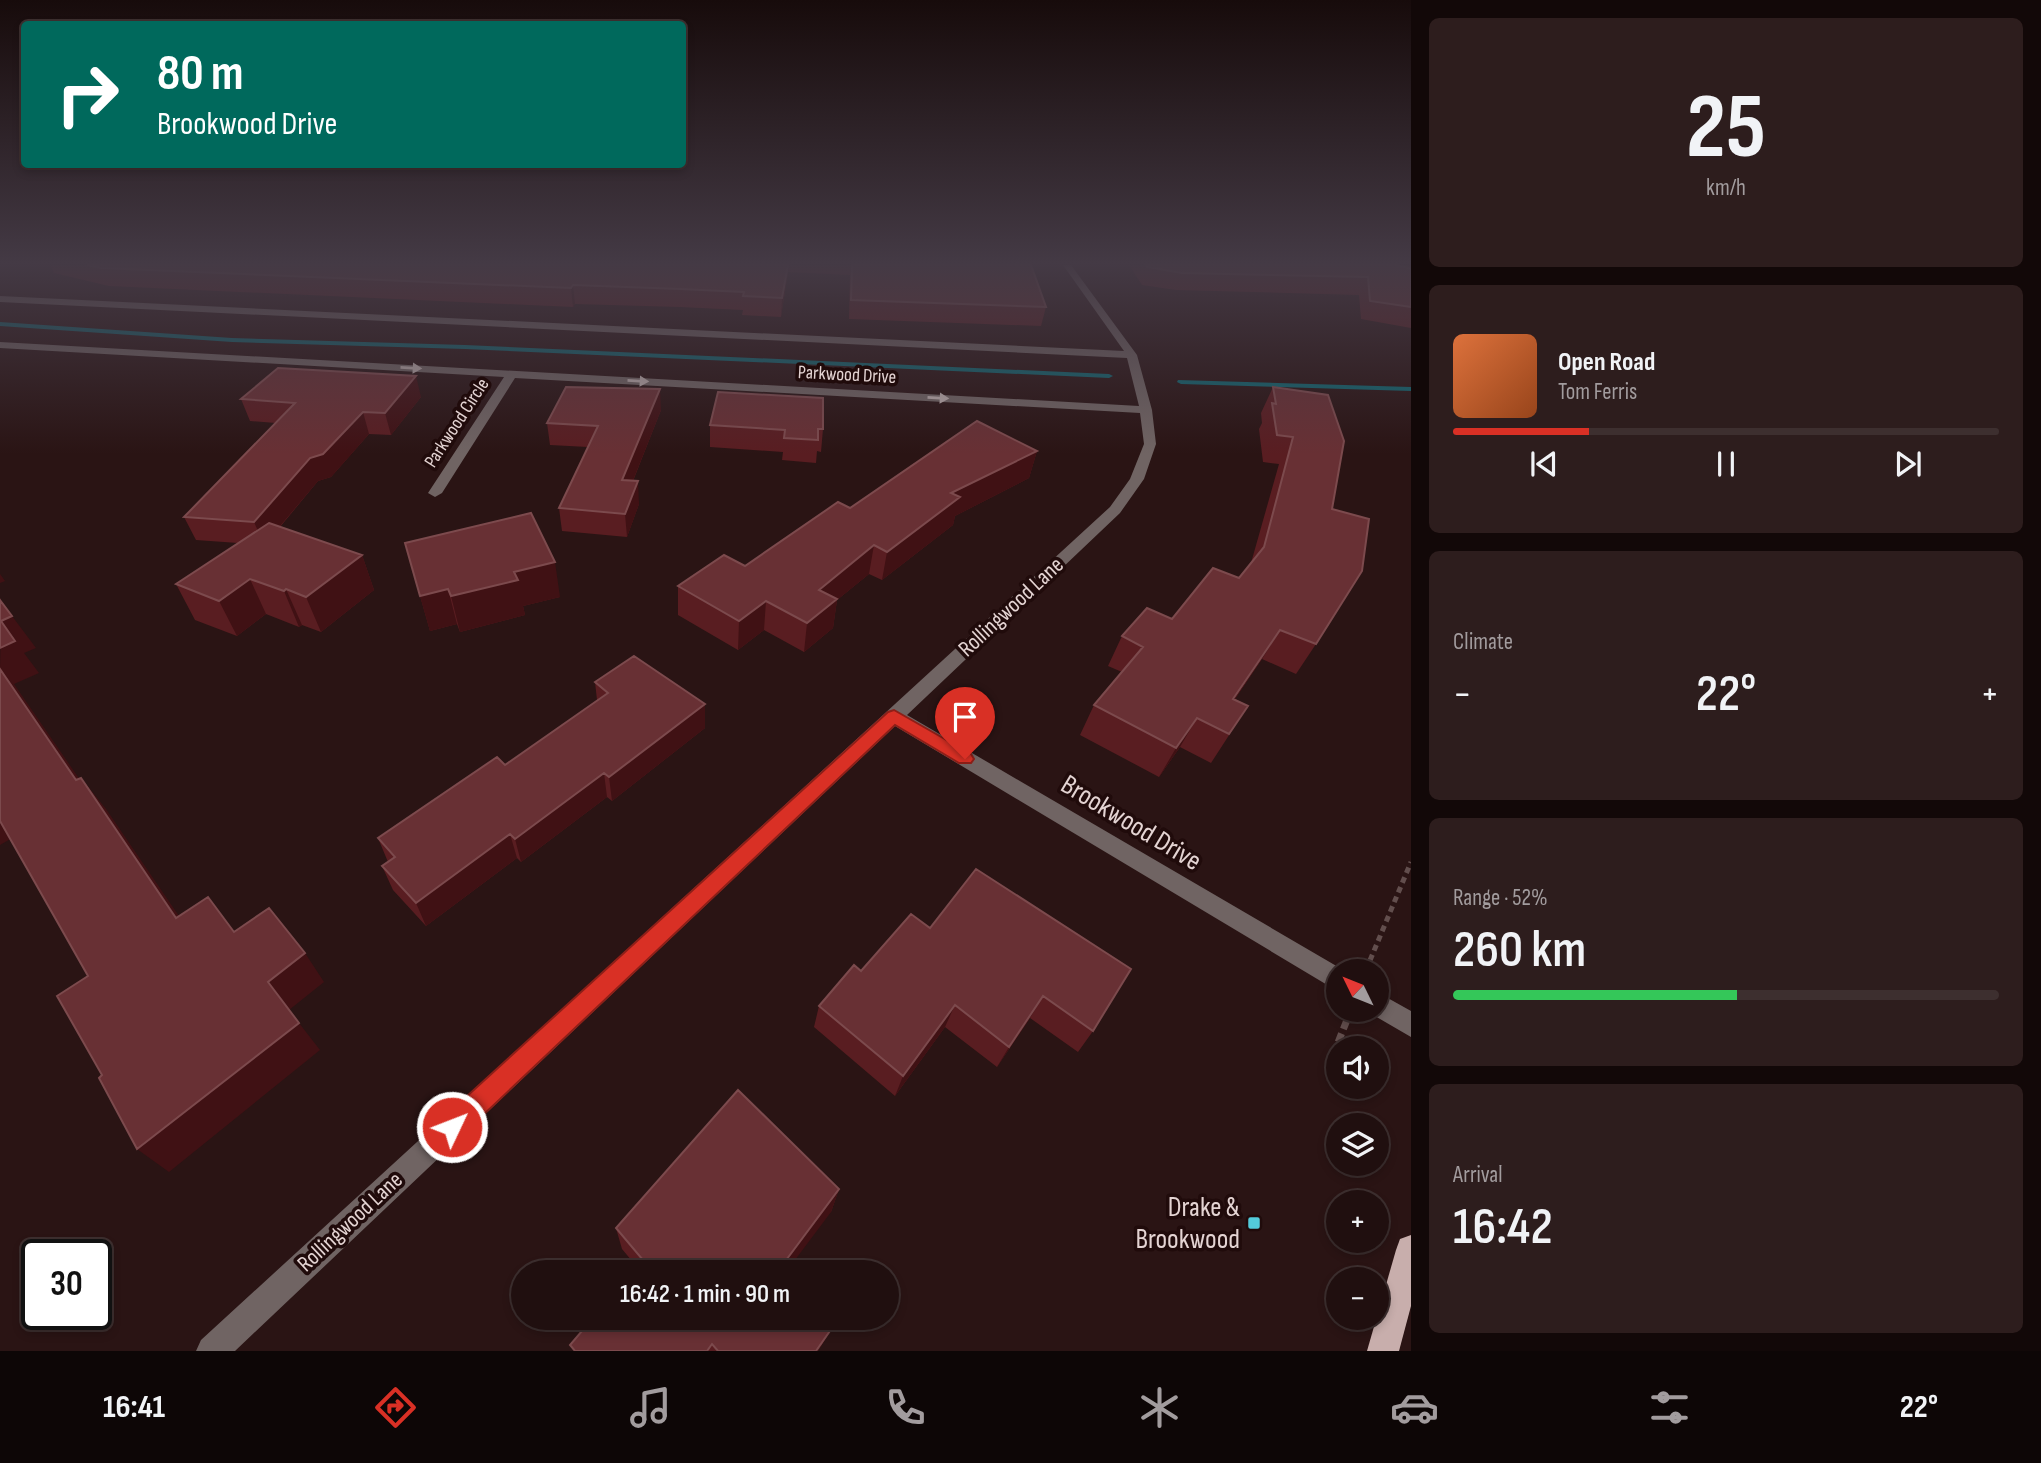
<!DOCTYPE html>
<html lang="en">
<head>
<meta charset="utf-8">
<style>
	body { margin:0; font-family:"Sofia Sans Condensed",sans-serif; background:#2d1d1d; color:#f1f3f6; height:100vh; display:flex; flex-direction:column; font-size:26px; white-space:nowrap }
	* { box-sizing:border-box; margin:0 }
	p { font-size:23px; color:#a29c9e }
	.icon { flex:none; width:38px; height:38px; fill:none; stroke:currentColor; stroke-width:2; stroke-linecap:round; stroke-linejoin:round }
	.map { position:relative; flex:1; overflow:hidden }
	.details { display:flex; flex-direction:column; gap:18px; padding:18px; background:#120808; width:630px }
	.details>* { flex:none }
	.guide { position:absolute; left:21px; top:21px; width:665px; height:147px; border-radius:7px; box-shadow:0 4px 10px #0003,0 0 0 2px #3d2f2f; background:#00695c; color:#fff; overflow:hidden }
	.needle { width:46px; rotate:313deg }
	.fabs { position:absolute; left:1326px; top:959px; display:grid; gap:14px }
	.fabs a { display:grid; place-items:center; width:63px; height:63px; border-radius:50%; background:#200f0f; box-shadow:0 4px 10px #0003,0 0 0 2px #3d2f2f; font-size:35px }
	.speed { position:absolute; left:21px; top:1239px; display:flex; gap:14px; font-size:35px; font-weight:700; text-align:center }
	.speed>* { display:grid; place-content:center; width:91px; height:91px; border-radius:50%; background:#200f0f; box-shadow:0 4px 10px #0003,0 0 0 2px #3d2f2f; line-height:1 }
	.speed .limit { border:4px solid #111; border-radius:10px; background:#fff; color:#111 }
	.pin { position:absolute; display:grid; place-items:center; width:60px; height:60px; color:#fff; margin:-72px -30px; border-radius:50% 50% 50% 0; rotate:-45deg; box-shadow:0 0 7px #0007 }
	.pin .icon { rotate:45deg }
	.me { position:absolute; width:77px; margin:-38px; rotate:47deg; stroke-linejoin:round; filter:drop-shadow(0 0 5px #0008) }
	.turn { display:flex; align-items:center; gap:24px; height:147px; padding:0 21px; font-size:32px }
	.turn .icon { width:91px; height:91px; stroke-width:2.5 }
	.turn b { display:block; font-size:49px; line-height:60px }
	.big { font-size:52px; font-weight:600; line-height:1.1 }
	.details .card { flex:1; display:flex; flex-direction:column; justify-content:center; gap:10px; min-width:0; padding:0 24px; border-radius:10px; background:#2d1d1d }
	.details .dial { align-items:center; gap:0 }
	.dial b { font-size:91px; line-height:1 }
	.song { display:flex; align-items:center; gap:21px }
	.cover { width:84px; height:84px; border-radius:10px; background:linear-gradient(135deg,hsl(20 70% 55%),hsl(20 70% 35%)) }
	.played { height:7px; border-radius:4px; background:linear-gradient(90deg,#d93025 25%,#3d2f2f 25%) }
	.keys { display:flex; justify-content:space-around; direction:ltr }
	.heat { display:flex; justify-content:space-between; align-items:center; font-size:38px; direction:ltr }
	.charge { height:10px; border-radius:5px; background:linear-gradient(90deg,#34c759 52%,#3d2f2f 0) }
	.trip { position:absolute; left:511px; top:1260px; width:388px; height:70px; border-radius:35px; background:#200f0f; box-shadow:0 4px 10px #0003,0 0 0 2px #3d2f2f; font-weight:600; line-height:70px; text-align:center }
	.tabs { display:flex; height:112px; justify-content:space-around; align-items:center; background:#0d0606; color:#a29c9e }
	.tabs .icon { width:49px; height:49px }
	.tabs .selected { color:#d93025 }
	.tabs b { font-size:32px; color:#f1f3f6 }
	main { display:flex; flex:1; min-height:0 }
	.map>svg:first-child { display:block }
</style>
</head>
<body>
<main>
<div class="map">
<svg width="1411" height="1351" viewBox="0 0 1411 1351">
	<rect width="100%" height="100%" fill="#2a1414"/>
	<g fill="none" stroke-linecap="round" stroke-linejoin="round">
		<path fill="#10656f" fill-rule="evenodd" d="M 0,322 L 232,338 L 465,345 L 1109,374 L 1113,376 L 1109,378 L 465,349 L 232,342 L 0,326 Z
			M 1178,380 L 1411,387 L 1411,391 L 1181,384 L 1177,382 Z"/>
		<path stroke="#624e4d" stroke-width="5" stroke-dasharray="6 4.5" stroke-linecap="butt" d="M 1366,970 L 1411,862"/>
		<path stroke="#624e4d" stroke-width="7" stroke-dasharray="9 5" stroke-linecap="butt" d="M 1333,1055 L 1347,1020"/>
		<path fill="#706463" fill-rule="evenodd" d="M 1063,265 L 1071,265 L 1137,355 L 1152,410 L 1156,444 L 1144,479 L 1120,513 L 907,715 L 1345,971 L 1339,971 L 1339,992 L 895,726 L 235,1351 L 196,1351 L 201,1340 L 1110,507 L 1130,479 L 1144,444 L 1140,413 L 515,378 L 442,493 L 435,497 L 428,493 L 504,377 L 0,348 L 0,342 L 1139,406 L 1127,358 L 0,302 L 0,296 L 1124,351 Z
			M 1377,992 L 1411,1011 L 1411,1037 L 1368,1012 L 1367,1010 L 1377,1010 Z"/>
		<path fill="#c8aeac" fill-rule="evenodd" d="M 1411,1235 L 1411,1306 L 1399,1351 L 1367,1351 L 1396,1250 L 1400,1239 Z"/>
	</g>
	<path fill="#591d21" d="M 50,265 L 1031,265 L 1046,307 L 1041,326 L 849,319 L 850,275 L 788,272 L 781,317 L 742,315 L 743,310 L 680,307 L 575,304 L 573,307 L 109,286 L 54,273 Z
		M 1129,265 L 1411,265 L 1411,328 L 1361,319 L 1359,295 L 1176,290 L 1142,285 Z
		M 1273,387 L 1332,509 L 1316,644 L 1296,674 L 1262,659 L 1235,699 L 1248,706 L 1211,763 L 1180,747 L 1159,777 L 1080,735 L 1094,705 L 1122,672 L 1108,666 L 1122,636 L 1172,619 L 1239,578 L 1251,563 L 1279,464 L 1263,462 L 1259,429 L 1262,423 L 1261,413 Z
		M 421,397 L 391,435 L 369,434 L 331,477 L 318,481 L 280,527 L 362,555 L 374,590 L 321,632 L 302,625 L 299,627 L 266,614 L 237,636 L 195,620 L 176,584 L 238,543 L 196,540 L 184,517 L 276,423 L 250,421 L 241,399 Z
		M 661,410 L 633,481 L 639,504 L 627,537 L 562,531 L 559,508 L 588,447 L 550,445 L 547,423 Z
		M 710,425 L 823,429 L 821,452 L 817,451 L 816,463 L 782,460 L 783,452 L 710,447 Z
		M 1037,451 L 1029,478 L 955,516 L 953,525 L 882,580 L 869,574 L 837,600 L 833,628 L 804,652 L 764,630 L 738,650 L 678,615 L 678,586 L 745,566 L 850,508 Z
		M 405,543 L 560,597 L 523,606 L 525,615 L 460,632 L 457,624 L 430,631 Z
		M 595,682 L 705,704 L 705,728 L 612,801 L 607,797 L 521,862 L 517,858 L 426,926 L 393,890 L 382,866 L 388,862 L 378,838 L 505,765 L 597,700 Z
		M 976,869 L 1093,1031 L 1078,1052 L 1030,1018 L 997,1067 L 945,1027 L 895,1096 L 814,1027 L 819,1006 L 861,971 L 930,928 Z
		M 839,1189 L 831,1212 L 637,1267 L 622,1249 L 616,1228 Z
		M 593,1318 L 824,1341 L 818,1351 L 574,1351 Z"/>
	<path fill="#401114" d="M 788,265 L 789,265 L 788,272 L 781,317 L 782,298 Z
		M 573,285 L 575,304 L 573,307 L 571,288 Z
		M 416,376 L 421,397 L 391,435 L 385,413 Z
		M 660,389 L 661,410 L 624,503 L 622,480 Z
		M 363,412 L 369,434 L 331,477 L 318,481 L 264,545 L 254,522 L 310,458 Z
		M 1037,451 L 1029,478 L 955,516 L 953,525 L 882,580 L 887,552 L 951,493 Z
		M 638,481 L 639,504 L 627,537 L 625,514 Z
		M 874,545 L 869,574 L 837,600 L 833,628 L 804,652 L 807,623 L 819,590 Z
		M 362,555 L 374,590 L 321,632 L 306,597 Z
		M 555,562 L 560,597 L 523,606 L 525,615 L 460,632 L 451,596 L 514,572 Z
		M 0,574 L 5,581 L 0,583 Z
		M 250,579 L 266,614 L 237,636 L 219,601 Z
		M 286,589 L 302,625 L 299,627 L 284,591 Z
		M 448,589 L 457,624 L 430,631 L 420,596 Z
		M 766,601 L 764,630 L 738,650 L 739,621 Z
		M 12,616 L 36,648 L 24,653 L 39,673 L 14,684 L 102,812 L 76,780 L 0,669 L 1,621 Z
		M 1280,630 L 1262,659 L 1215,728 L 1233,699 Z
		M 705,704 L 705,728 L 612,801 L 609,777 Z
		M 1197,718 L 1180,747 L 1159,777 L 1176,748 Z
		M 604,773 L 607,797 L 521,862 L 515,839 Z
		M 81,778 L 106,809 L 200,947 L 176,918 Z
		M 0,814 L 19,834 L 0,845 Z
		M 510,834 L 517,858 L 426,926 L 416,903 Z
		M 305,953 L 324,982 L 289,1010 L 268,982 Z
		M 1043,996 L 1030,1018 L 997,1067 L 1009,1047 Z
		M 955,1005 L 945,1027 L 895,1096 L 903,1076 Z
		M 299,1023 L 320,1050 L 169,1172 L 137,1149 Z
		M 839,1189 L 831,1212 L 786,1272 L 779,1272 L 781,1267 Z
		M 834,1325 L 818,1351 L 816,1351 Z"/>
	<path fill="#683034" stroke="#7c4a4d" stroke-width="2" d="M 87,265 L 788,265 L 782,298 L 743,296 L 744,292 L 680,289 L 573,285 L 571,288 L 101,268 Z
		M 852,265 L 1031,265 L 1046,307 L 851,300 Z
		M 1146,265 L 1396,265 L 1409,268 L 1411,267 L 1411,307 L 1370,301 L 1368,277 L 1182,273 L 1148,267 Z
		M 278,368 L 416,376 L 385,413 L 363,412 L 323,454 L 310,458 L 254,522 L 184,517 L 295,403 L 241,399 Z
		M 566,387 L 660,389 L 622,480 L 638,481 L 625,514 L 559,508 L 598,426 L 547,423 Z
		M 1273,387 L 1328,395 L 1344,441 L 1332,509 L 1369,519 L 1362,571 L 1316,644 L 1280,630 L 1233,699 L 1248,706 L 1229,734 L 1197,718 L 1176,748 L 1094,705 L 1143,647 L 1122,636 L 1147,608 L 1172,619 L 1213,568 L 1239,578 L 1264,547 L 1293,437 L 1277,435 L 1272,403 L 1276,404 Z
		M 718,392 L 823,398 L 823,429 L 818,429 L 818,440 L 784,438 L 785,430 L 710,425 Z
		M 977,421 L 1037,451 L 951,493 L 960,497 L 887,552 L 874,545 L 819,590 L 837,599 L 807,623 L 766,601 L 739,621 L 678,586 L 724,555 L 745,566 L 838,502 L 850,508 Z
		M 531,513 L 555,562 L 514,572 L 518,580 L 451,596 L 448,589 L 420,596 L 405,543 Z
		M 269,523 L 362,555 L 306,597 L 286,589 L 284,591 L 250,579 L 219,601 L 176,584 Z
		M 0,600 L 12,616 L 1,621 L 15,641 L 0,648 Z
		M 634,656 L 705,704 L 609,777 L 604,773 L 515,839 L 510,834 L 416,903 L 382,866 L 395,857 L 378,838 L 497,757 L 505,765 L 608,693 L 595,682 Z
		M 0,669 L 76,780 L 81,778 L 176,918 L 208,897 L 234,932 L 269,908 L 305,953 L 268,982 L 299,1023 L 137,1149 L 99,1078 L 102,1075 L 57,996 L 88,976 L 0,821 Z
		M 976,869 L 1131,969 L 1093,1031 L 1043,996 L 1009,1047 L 955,1005 L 903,1076 L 819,1006 L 854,965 L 861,971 L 911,914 L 930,928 Z
		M 738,1090 L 839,1189 L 781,1267 L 785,1272 L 632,1272 L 643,1260 L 616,1228 Z
		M 593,1318 L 827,1318 L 834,1325 L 816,1351 L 718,1351 L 712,1344 L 707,1351 L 575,1351 L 570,1345 Z"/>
	<defs><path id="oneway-solid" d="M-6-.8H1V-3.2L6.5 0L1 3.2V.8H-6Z" transform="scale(1.75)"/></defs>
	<g fill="#bbadac">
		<use href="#oneway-solid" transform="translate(411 368) rotate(3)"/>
		<use href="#oneway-solid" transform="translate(638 381) rotate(3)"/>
		<use href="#oneway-solid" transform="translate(938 398) rotate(3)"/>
	</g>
	<linearGradient id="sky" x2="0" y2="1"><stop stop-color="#170b0b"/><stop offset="0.58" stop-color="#443a45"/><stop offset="1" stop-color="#443a45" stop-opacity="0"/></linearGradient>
	<rect width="1411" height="454" fill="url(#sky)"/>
	<path fill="#d93025" stroke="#8d1f18" stroke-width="2" d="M 894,710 L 971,754 L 974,759 L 971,763 L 959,763 L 895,725 L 461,1136 L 452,1139 L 443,1136 L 440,1127 L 443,1118 L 888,712 Z"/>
	<rect fill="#53cbdb" stroke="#200b0b" stroke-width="2.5" x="1247" y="1216" width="14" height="14" rx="3.5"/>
	<g text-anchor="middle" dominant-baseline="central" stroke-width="7" stroke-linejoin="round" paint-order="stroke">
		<g font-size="19" fill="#e4d4d3" stroke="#200b0b">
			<text transform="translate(847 375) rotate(3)">Parkwood Drive</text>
			<text transform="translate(457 423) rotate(-57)">Parkwood Circle</text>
		</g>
		<g font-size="23" fill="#e4d4d3" stroke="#200b0b">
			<text transform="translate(1011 607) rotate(-43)">Rollingwood Lane</text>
			<text transform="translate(350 1222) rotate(-43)">Rollingwood Lane</text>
		</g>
		<g font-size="28" fill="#e4d4d3" stroke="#200b0b">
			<text transform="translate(1131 823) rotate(31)">Brookwood Drive</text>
		</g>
		<g font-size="28" fill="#e4d4d3" stroke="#200b0b" text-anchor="end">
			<text x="1240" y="1207">Drake &amp;<tspan x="1240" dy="32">Brookwood</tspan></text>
		</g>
	</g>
</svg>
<div class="fabs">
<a><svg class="needle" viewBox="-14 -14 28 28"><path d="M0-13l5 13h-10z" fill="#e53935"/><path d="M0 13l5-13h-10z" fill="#a29c9e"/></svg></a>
<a><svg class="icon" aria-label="sound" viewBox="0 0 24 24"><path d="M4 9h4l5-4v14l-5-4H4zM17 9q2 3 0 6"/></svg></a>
<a><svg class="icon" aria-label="layers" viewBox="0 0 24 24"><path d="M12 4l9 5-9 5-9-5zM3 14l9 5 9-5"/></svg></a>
<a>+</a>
<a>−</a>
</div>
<div class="speed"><div class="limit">30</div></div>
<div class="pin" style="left:965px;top:759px;background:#d93025"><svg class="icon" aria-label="arrive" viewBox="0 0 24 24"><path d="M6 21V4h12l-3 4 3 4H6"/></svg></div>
<svg class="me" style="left:452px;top:1127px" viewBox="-20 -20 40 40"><circle r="17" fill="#d93025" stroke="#fff" stroke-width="3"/><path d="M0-11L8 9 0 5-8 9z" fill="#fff"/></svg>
<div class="trip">16:42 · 1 min · 90 m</div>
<div class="guide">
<div class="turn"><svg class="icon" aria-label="right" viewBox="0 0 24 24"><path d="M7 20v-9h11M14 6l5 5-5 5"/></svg><div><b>80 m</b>Brookwood Drive</div></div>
</div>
</div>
<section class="details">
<div class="card dial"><b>25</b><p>km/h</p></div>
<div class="card">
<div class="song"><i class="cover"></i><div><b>Open Road</b><p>Tom Ferris</p></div></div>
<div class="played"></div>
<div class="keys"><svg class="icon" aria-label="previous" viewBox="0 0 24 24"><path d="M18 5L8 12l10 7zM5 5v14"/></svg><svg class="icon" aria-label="pause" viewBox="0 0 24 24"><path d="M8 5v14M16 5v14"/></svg><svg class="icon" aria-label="next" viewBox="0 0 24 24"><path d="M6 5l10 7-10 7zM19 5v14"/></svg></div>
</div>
<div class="card"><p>Climate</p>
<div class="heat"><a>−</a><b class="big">22°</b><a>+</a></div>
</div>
<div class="card"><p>Range · 52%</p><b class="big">260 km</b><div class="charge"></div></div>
<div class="card"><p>Arrival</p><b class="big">16:42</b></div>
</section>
</main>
<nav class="tabs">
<b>16:41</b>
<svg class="icon selected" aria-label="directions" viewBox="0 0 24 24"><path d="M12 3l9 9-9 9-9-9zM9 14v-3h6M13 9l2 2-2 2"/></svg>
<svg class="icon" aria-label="music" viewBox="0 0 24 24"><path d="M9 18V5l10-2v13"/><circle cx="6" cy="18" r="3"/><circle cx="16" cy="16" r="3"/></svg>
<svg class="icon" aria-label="phone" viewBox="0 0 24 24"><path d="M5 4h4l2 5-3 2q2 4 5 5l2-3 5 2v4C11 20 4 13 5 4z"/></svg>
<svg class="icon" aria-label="climate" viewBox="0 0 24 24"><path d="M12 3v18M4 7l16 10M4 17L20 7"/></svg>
<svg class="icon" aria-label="car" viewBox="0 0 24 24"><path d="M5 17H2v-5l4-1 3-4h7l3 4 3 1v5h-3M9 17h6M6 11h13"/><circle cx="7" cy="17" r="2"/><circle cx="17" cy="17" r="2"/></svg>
<svg class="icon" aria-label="filters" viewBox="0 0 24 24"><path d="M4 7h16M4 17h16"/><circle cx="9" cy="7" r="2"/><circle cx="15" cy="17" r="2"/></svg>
<b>22°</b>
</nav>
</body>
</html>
